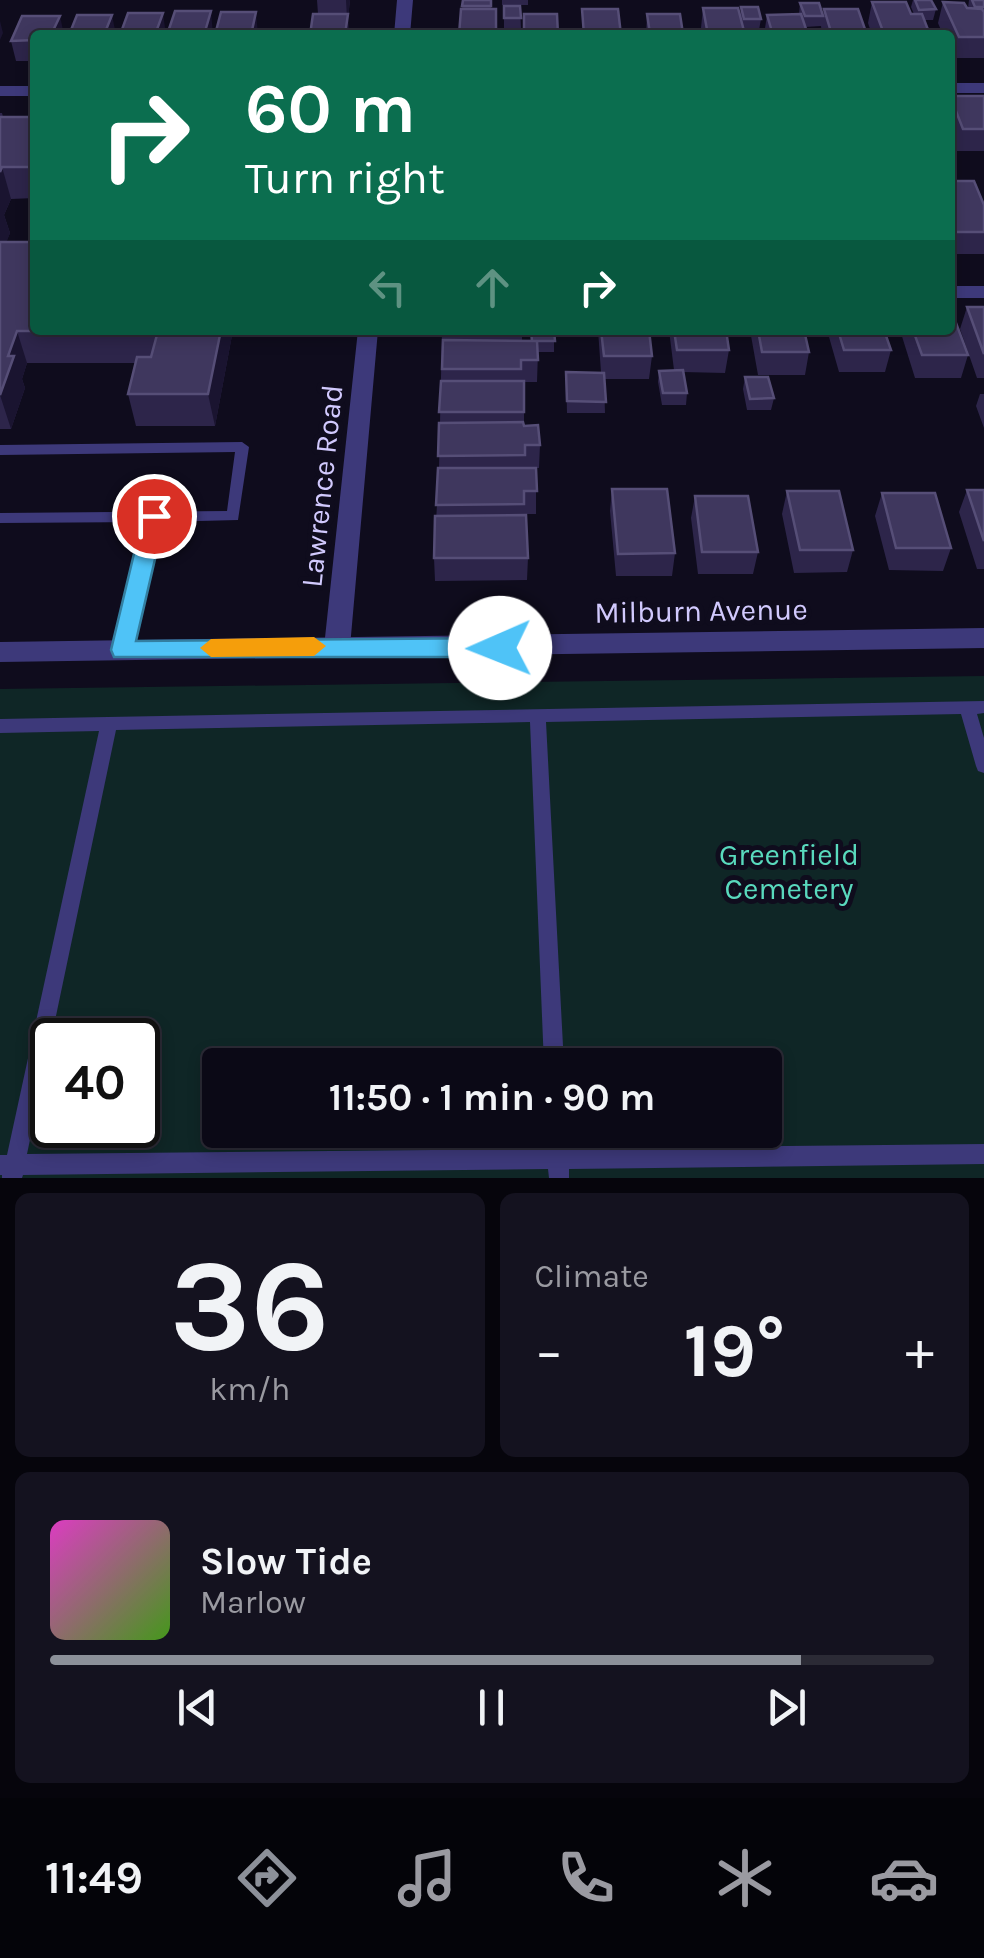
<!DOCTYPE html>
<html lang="en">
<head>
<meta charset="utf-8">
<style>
	body { margin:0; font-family:Karla,sans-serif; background:#14121f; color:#f1f3f6; height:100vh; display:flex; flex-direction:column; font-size:38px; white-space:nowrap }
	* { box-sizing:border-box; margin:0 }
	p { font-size:32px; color:#9a9aa1 }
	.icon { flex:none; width:55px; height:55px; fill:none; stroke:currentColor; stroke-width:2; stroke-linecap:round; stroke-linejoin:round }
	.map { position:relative; height:1178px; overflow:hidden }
	.drawer { display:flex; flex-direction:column; gap:15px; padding:15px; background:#06050c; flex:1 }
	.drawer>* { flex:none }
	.banner { position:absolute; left:30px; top:30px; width:925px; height:305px; border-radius:10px; box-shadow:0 5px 15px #0003,0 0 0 2px #2b2a35; background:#0b6e4f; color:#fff; overflow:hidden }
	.speed { position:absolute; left:30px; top:1018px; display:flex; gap:20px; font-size:50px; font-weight:700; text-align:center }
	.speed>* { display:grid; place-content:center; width:130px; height:130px; border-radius:50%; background:#0b0916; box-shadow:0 5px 15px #0003,0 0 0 2px #2b2a35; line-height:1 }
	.speed .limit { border:5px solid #111; border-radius:15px; background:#fff; color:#111 }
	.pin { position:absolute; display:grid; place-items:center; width:85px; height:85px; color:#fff; margin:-42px; border:5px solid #fff; border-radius:50%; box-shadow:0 2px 10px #0007 }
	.me { position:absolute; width:110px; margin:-55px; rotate:269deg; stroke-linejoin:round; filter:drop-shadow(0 0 8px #0008) }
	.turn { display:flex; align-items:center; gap:35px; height:210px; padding:0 50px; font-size:45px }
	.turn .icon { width:130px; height:130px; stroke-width:2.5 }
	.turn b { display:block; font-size:70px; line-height:85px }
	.lanes { display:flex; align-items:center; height:95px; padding:0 50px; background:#0003; justify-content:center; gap:50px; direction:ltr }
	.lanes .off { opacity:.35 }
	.big { font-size:75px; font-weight:700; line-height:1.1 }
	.drawer .card { flex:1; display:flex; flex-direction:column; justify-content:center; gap:15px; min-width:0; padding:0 35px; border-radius:15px; background:#14121f }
	.drawer .dial { align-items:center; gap:0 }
	.dial b { font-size:130px; line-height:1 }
	.song { display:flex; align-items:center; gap:30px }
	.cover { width:120px; height:120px; border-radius:15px; background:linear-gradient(135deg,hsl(310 70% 55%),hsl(100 70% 35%)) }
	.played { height:10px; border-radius:5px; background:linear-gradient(90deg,#8c9099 85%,#2b2a35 85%) }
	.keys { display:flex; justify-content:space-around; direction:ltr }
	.heat { display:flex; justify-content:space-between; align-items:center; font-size:55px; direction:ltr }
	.drawer .tiles { flex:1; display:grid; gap:15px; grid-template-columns:1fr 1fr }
	.card:last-child { grid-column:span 2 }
	.trip { position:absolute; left:202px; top:1048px; width:580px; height:100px; border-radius:10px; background:#0b0916; box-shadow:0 5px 15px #0003,0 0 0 2px #2b2a35; font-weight:700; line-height:100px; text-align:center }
	.dock { display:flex; height:160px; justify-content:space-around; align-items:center; background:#040409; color:#9a9aa1 }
	.dock .icon { width:70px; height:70px }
	.dock .selected { color:#8c9099 }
	.dock b { font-size:45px; color:#f1f3f6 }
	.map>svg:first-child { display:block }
</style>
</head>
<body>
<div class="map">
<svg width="984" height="1178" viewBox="0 0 984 1178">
	<rect width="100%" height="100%" fill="#0f0c1d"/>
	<path fill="#0f2626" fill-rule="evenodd" d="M 984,676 L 984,1178 L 0,1178 L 0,689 ZM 52,1040 L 138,1040 L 138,1125 L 52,1125 ZM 220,1065 L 765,1065 L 765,1130 L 220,1130 Z"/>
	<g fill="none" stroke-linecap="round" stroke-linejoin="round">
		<path fill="#3d397a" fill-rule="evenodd" d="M 242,442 L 249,447 L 238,520 L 160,522 L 128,654 L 116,654 L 114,650 L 146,522 L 0,523 L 0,513 L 227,511 L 235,452 L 0,455 L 0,445 Z
			M 984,701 L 984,713 L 977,714 L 984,738 L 984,773 L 978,771 L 976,766 L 961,714 L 546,722 L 564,1065 L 544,1065 L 530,722 L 116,730 L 27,1154 L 548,1149 L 547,1130 L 567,1130 L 568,1148 L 984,1144 L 984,1164 L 569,1169 L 569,1178 L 549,1178 L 548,1169 L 23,1175 L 22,1178 L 2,1178 L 2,1175 L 0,1175 L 0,1155 L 7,1155 L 99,731 L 0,733 L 0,719 Z"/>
		<path fill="#3d397a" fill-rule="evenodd" d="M 397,0 L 413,0 L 410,35 L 394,35 Z
			M 950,83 L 984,83 L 984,93 L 950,93 Z
			M 0,86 L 35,86 L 35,96 L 0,96 Z
			M 950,286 L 984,286 L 984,298 L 950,298 Z
			M 358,330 L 378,330 L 350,647 L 346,654 L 328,654 L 324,647 Z"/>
		<path fill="#3d397a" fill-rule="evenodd" d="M 984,628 L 984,648 L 0,662 L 0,642 Z"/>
	</g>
	<path fill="#2d254a" d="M 317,0 L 350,0 L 348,18 L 318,14 Z
		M 463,0 L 491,0 L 491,9 L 462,9 Z
		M 502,0 L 528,0 L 528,5 L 502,5 Z
		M 913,0 L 931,0 L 936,9 L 933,20 L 924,20 L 930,35 L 872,35 L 868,23 L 872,2 L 914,14 L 911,7 Z
		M 969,0 L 984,0 L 984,58 L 954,58 L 950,50 L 950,35 L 943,35 L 938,23 L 943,2 L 968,8 Z
		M 800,3 L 823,15 L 824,9 L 867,35 L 822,35 L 821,26 L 805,27 L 808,35 L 764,35 L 767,15 L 799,14 Z
		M 504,6 L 520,6 L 521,29 L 504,29 Z
		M 741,7 L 761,19 L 759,30 L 743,30 L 745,35 L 702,35 L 701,28 L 703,8 L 740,16 Z
		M 647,14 L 680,14 L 683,35 L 646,35 Z
		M 35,35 L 35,61 L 16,61 L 11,41 Z
		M 950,96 L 984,96 L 984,151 L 957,151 L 950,133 Z
		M 0,113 L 2,113 L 3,117 L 35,117 L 35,198 L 11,199 L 4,215 L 10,233 L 6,242 L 233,330 L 215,426 L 136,426 L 128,394 L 136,363 L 27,363 L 22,379 L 25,388 L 11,429 L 0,429 Z
		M 950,181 L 984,205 L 984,254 L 950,254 Z
		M 967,307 L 984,307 L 984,378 L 977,378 L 960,329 Z
		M 442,330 L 522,330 L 522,341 L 531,341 L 530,330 L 554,330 L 554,352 L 538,352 L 537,382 L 524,382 L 524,426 L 540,445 L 539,468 L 536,468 L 536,514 L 524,514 L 528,558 L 527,580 L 435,581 L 434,558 L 439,468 Z
		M 598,330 L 649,330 L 652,356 L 649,379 L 604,379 L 605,413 L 567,413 L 566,372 L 601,372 Z
		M 669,330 L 726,330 L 729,350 L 725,373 L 683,372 L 687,393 L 686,405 L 662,405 L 658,382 L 659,371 L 674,370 Z
		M 750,330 L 804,330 L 809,352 L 805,375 L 758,375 Z
		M 827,330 L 884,330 L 891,350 L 885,372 L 839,372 Z
		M 900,330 L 950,330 L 968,355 L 961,378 L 915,378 Z
		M 745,377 L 774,398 L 771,410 L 747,410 L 743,389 Z
		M 980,394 L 984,394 L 984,428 L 976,406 Z
		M 612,489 L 675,553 L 672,576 L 616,576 L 610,511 Z
		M 967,490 L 984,490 L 984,569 L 977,569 L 959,512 Z
		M 787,491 L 853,550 L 847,572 L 794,573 L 782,514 Z
		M 882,493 L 951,548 L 943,571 L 889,570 L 875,516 Z
		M 695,496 L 758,552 L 753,574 L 698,574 L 691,518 Z"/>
	<path fill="#1a1430" d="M 346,0 L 350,0 L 348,18 L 350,35 L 345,35 L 347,19 Z
		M 211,11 L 213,35 L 204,35 Z
		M 256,12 L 258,35 L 251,35 Z
		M 163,13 L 166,35 L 155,35 Z
		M 112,15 L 116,35 L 104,35 Z
		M 60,16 L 64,35 L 51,35 Z
		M 0,21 L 3,33 L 0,40 Z
		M 2,167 L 11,199 L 4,215 L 10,233 L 0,259 L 0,172 Z
		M 221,330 L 233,330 L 215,426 L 208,394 Z
		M 17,331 L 27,363 L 22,379 L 25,388 L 11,429 L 0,395 L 8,356 Z"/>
	<path fill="#3f375e" stroke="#564e77" stroke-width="2.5" d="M 463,0 L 491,0 L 491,6 L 462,6 Z
		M 915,0 L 931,0 L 936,9 L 919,10 Z
		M 972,0 L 984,0 L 984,7 L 975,7 Z
		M 872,2 L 906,2 L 911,14 L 922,14 L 930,35 L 884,34 Z
		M 943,2 L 964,3 L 967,8 L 982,9 L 984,12 L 984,37 L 959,37 Z
		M 800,3 L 819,3 L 823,16 L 805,16 Z
		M 504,6 L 520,6 L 521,18 L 504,18 Z
		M 741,7 L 758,7 L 761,19 L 744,19 Z
		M 703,8 L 738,8 L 745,35 L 708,35 Z
		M 461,9 L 496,9 L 496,35 L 459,35 Z
		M 582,9 L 618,9 L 621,35 L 584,35 Z
		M 824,9 L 858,9 L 867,35 L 832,35 Z
		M 175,11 L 211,11 L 204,35 L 167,35 Z
		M 221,12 L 256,12 L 251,35 L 215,35 Z
		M 128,13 L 163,13 L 155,35 L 120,35 Z
		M 313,14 L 348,14 L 345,35 L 310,35 Z
		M 524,14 L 557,14 L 558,35 L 524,35 Z
		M 647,14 L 680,14 L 683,34 L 650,34 Z
		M 801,14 L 808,35 L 773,35 L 767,15 Z
		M 77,15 L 112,15 L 104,35 L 69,35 Z
		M 22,16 L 60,16 L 51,35 L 35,35 L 35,40 L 11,41 Z
		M 950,96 L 984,96 L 984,129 L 963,129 Z
		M 0,117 L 35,117 L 35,167 L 2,167 L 0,172 Z
		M 950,181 L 974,181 L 984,205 L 984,232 L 952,232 L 950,228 Z
		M 0,242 L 35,242 L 35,330 L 221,330 L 208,394 L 128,394 L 137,357 L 151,357 L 158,331 L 17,331 L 8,356 L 14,356 L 0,395 Z
		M 950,307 L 968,355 L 922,355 L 913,330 L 950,330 Z
		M 967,307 L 984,307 L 984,354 Z
		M 442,330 L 522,330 L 522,335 L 442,335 Z
		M 531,330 L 554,330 L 555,341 L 532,341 Z
		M 601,330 L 649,330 L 652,356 L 604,356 Z
		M 674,330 L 726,330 L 729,350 L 677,350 Z
		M 758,330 L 804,330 L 809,352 L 762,352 Z
		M 838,330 L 884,330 L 891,350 L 844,350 Z
		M 443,340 L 537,341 L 538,360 L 521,360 L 521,369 L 442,369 Z
		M 683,370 L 687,393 L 663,393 L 659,371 Z
		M 566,372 L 604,373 L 606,402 L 567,401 Z
		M 745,377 L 768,377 L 774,398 L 750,399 Z
		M 441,381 L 524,381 L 524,412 L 439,412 Z
		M 523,422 L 524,426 L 538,425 L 540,445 L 525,445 L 525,455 L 438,456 L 439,423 Z
		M 438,468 L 536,468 L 537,491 L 524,491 L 524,504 L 436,505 Z
		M 612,489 L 667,489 L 675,553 L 618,554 Z
		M 967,490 L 984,490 L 984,541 Z
		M 787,491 L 839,491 L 853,550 L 800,550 Z
		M 882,493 L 935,493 L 951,548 L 896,548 Z
		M 695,496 L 748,496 L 758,552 L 702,552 Z
		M 526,515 L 528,558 L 434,558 L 435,516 Z"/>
	<path fill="#4fc3f7" stroke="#337fa1" stroke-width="2.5" d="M 154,509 L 165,516 L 136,641 L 500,638 L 512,648 L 500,657 L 114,657 L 111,650 L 143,516 Z"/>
	<path fill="#f59e0b" d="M 314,637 L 326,646 L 314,656 L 211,657 L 200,648 L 211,639 Z"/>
	<g text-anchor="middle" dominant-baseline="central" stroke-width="10" stroke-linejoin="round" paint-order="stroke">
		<g font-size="30" fill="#d1c9fd" stroke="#0f0c1d">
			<text transform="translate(322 486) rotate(-84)">Lawrence Road</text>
			<text transform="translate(701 611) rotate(-1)">Milburn Avenue</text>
		</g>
		<g font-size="30" fill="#59d9bd" stroke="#0f0c1d">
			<text x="789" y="855">Greenfield<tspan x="789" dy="34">Cemetery</tspan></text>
		</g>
	</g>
</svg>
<div class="speed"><div class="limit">40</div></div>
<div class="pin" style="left:154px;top:516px;background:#d93025"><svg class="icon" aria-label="arrive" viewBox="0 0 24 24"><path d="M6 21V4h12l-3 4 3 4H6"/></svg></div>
<svg class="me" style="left:500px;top:648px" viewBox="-20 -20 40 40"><circle r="19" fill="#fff"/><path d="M0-13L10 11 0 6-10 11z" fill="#4fc3f7"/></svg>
<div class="trip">11:50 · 1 min · 90 m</div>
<div class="banner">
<div class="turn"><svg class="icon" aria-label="right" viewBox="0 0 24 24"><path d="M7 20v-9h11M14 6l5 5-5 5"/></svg><div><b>60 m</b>Turn right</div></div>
<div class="lanes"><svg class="icon off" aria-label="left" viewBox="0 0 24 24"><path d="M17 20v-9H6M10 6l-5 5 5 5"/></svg><svg class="icon off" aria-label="ahead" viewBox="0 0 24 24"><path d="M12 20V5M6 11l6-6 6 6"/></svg><svg class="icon" aria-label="right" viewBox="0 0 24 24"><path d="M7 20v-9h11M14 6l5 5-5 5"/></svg></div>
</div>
</div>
<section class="drawer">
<div class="tiles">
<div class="card dial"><b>36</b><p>km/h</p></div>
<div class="card"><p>Climate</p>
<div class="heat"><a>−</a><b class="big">19°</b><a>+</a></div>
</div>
<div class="card">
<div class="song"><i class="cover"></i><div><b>Slow Tide</b><p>Marlow</p></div></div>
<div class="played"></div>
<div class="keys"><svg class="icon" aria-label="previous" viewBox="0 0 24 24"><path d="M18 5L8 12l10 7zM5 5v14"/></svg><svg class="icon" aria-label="pause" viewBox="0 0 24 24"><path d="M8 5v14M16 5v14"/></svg><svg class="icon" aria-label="next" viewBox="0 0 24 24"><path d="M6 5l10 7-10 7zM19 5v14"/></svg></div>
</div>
</div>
</section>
<nav class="dock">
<b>11:49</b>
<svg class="icon selected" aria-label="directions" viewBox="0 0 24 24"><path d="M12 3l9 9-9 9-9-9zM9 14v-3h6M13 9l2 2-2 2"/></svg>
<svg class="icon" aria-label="music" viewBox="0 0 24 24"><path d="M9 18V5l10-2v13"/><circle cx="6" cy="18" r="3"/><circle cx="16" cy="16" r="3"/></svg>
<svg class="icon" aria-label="phone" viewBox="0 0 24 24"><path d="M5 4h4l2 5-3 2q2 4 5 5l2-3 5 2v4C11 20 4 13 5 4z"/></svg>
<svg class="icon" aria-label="climate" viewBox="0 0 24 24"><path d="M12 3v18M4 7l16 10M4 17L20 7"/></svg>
<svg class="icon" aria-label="car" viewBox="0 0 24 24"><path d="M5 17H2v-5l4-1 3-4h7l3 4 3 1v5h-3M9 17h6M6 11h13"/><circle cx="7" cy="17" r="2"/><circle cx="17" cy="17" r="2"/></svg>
</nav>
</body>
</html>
